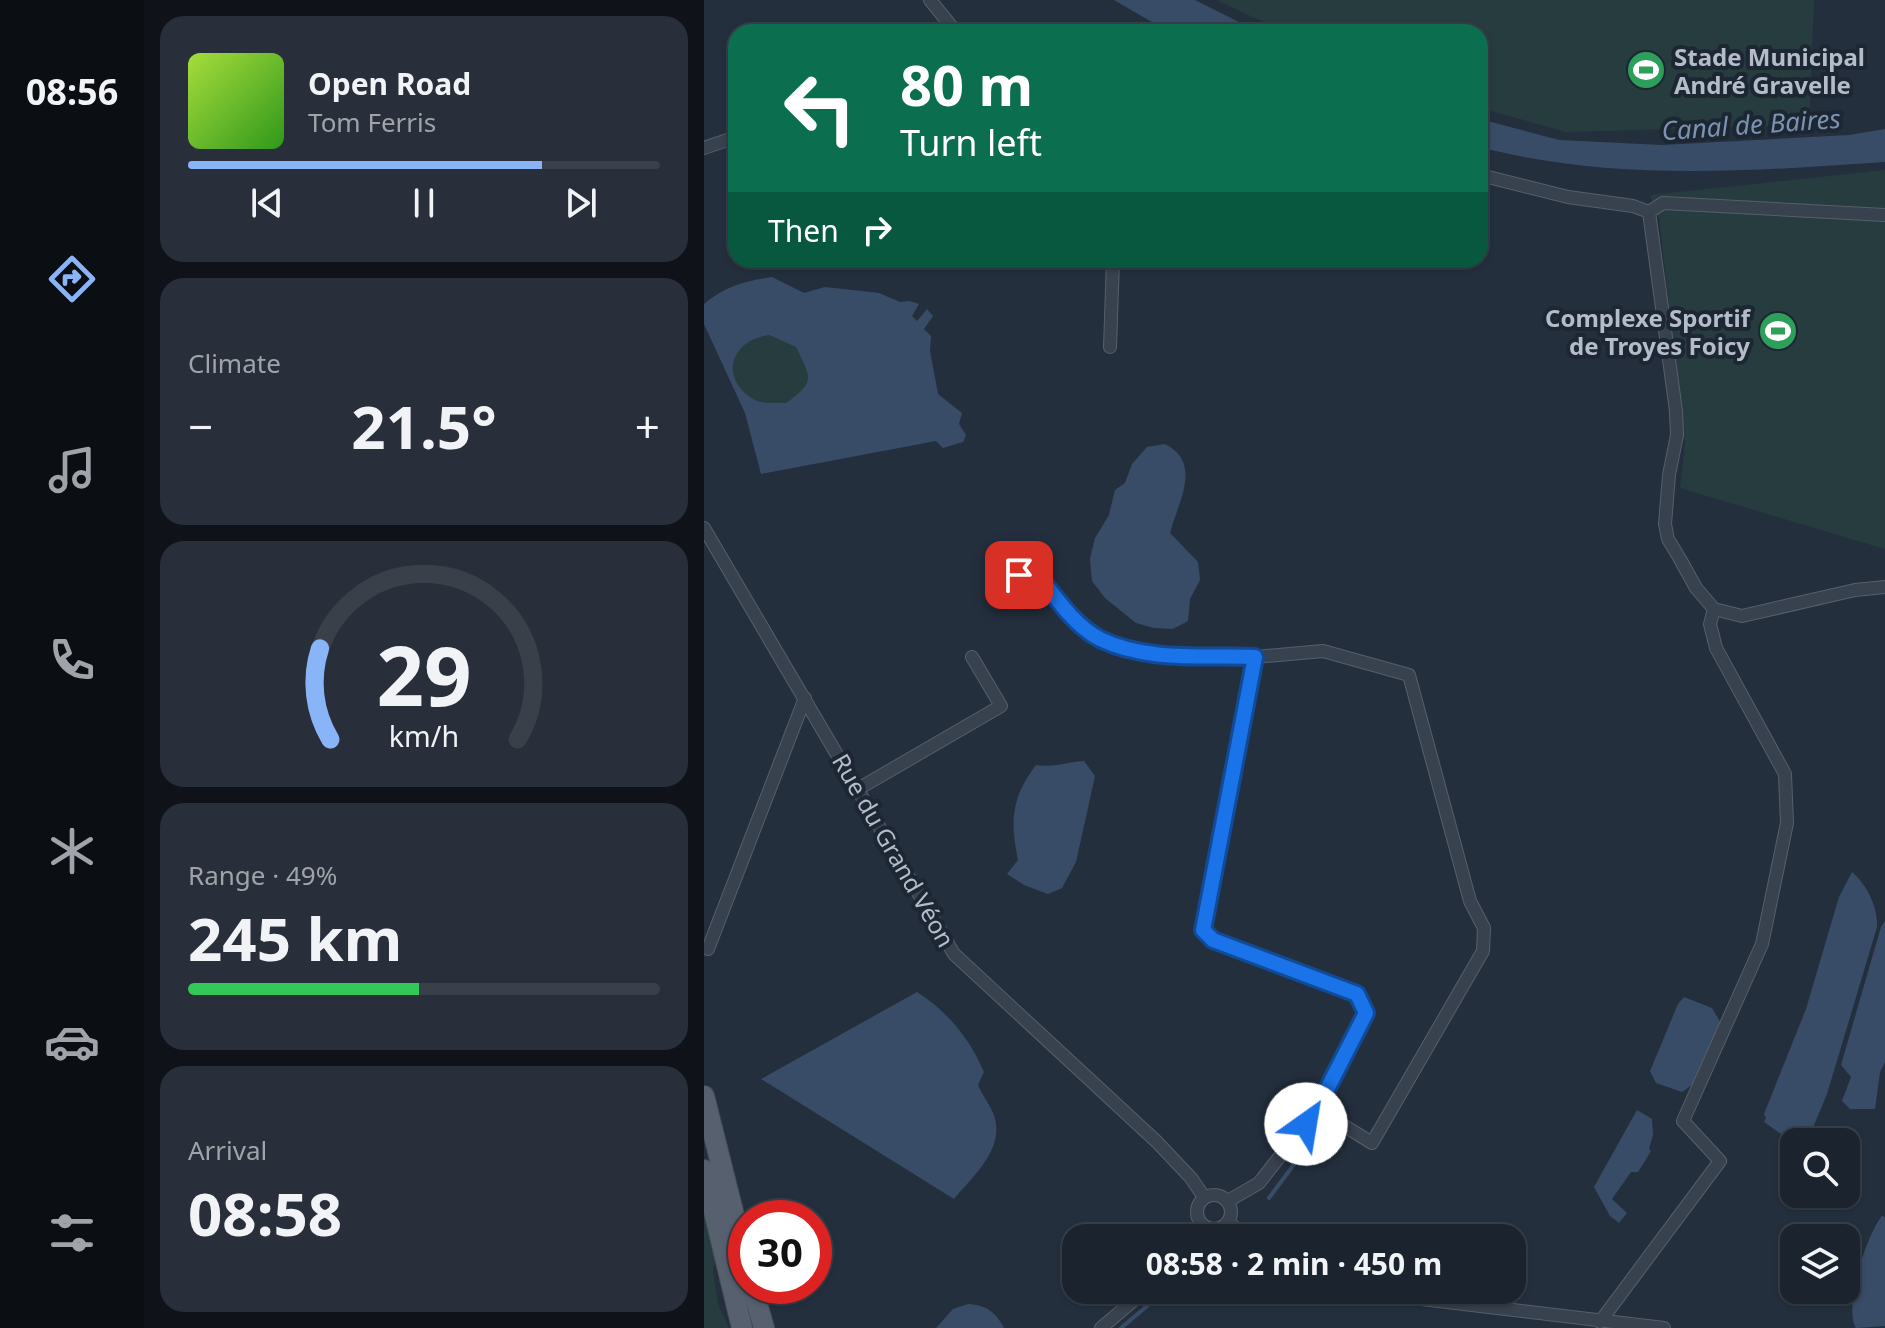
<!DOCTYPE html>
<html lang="en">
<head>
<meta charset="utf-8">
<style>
	body { margin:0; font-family:"Noto Sans",sans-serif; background:#282f3a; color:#f1f3f6; height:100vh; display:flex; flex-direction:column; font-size:30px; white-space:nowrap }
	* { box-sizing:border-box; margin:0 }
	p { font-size:26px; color:#a0a4aa }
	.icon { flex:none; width:44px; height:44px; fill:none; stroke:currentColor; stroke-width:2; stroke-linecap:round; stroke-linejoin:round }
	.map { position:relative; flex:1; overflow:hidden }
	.sheet { display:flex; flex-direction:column; gap:16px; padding:16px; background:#0f1319; width:560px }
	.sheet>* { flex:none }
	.banner { position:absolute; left:24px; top:24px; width:760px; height:244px; border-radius:24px; box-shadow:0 2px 6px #0004,0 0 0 2px #39404a; background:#0b6e4f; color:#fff; overflow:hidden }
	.tools { position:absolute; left:1076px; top:1128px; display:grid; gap:16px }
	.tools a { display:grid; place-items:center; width:80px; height:80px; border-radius:16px; background:#1b232e; box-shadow:0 2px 6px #0004,0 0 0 2px #39404a; font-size:40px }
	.speed { position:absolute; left:24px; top:1200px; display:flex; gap:16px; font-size:40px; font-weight:700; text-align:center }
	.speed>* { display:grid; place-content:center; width:104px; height:104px; border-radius:50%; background:#1b232e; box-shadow:0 2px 6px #0004,0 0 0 2px #39404a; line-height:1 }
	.speed .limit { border:12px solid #d22; background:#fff; color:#111 }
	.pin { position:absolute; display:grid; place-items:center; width:68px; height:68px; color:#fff; margin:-34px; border-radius:16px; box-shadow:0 4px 12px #0006 }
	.me { position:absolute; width:88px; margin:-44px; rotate:32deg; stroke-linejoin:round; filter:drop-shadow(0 0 6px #0008) }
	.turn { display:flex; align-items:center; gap:28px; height:168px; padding:0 40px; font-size:36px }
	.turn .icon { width:104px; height:104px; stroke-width:2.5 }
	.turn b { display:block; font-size:56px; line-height:68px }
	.then { display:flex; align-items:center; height:76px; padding:0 40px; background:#0003; gap:16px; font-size:30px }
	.big { font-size:60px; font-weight:700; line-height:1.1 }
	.sheet .tile { flex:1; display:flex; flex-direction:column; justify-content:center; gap:12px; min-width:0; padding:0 28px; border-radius:24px; background:#282f3a }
	.sheet .dial { align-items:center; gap:0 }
	.dial svg { height:208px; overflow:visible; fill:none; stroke:#39404a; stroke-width:7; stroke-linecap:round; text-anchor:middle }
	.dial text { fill:#f1f3f6; stroke:none }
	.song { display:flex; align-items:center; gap:24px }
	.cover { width:96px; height:96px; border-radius:12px; background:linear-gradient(135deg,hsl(80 70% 55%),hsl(110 70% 35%)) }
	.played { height:8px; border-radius:4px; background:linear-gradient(90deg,#8ab4f8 75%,#39404a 75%) }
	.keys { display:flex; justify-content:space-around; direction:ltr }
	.heat { display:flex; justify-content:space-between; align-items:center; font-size:44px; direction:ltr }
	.charge { height:12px; border-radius:6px; background:linear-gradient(90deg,#34c759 49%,#39404a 0) }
	.trip { position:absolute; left:358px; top:1224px; width:464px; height:80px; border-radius:24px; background:#1b232e; box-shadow:0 2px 6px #0004,0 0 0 2px #39404a; font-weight:700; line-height:80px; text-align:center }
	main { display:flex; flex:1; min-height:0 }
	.dock { display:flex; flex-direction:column; width:144px; justify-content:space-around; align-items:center; background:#0b0e12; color:#a0a4aa }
	.dock .icon { width:56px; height:56px }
	.dock .current { color:#8ab4f8 }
	.dock b { font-size:36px; color:#f1f3f6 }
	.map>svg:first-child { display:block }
</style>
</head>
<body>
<main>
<nav class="dock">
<b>08:56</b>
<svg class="icon current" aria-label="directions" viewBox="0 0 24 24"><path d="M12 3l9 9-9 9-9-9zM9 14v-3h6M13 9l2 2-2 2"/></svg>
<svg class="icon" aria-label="music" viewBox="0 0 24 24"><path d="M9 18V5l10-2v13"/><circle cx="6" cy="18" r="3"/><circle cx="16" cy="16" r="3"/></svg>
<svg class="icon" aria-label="phone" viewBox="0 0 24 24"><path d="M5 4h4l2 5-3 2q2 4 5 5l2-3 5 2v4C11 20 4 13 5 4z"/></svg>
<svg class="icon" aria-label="climate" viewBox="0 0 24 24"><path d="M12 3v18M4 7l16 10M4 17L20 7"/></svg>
<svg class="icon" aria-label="car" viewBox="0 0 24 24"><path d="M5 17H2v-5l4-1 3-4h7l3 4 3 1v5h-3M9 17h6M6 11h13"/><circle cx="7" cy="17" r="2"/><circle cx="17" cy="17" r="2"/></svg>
<svg class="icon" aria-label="filters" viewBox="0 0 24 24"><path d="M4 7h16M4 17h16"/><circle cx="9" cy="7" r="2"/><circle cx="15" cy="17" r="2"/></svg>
</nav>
<section class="sheet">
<div class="tile">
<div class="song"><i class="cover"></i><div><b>Open Road</b><p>Tom Ferris</p></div></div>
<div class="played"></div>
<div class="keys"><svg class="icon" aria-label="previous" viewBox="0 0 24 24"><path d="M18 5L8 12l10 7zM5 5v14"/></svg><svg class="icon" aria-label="pause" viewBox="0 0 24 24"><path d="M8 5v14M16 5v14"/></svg><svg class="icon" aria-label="next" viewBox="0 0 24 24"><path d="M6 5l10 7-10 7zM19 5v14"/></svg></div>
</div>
<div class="tile"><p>Climate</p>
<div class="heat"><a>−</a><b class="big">21.5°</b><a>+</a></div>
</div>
<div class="tile dial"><svg viewBox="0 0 100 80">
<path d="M14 69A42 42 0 1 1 86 69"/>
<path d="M14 69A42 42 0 0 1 10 34" stroke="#8ab4f8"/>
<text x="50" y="56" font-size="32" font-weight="700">29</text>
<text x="50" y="72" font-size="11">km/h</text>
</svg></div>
<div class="tile"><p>Range · 49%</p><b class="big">245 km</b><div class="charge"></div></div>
<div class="tile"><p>Arrival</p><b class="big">08:58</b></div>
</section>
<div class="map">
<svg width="1181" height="1328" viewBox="0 0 1181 1328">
	<rect width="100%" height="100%" fill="#242f3e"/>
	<path fill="#263c3f" d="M 512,0 L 1110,0 L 1105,125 L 862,132 L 776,108 L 776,32 L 581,32 Z
		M 1181,170 L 1181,549 L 976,488 L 981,444 L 955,218 L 946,195 Z
		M 65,335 L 92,347 C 107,379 112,381 82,403 C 72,403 60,404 51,400 C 16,381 24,341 65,335 Z
		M 0,1199 L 13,1251 L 9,1271 L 14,1304 L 25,1328 L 0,1328 Z"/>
	<path fill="#394c67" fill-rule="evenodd" d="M 410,0 L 491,0 L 555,32 L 465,32 Z
		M 776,119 L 855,140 L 958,145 L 1145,135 L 1181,129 L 1181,162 C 1046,171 908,182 776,147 Z
		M 68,277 L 100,293 L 121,287 L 175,293 L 196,302 L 205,301 L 215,304 L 208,316 L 213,321 L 223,309 L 229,316 L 220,329 L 227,336 L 226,351 L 234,394 L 258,413 L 255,424 L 262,435 L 259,442 L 239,448 L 232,441 L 57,474 L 41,413 L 0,324 L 0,304 C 21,286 42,281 68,277 ZM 65,335 L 92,347 C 107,379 112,381 82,403 C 72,403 60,404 51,400 C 16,381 24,341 65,335 Z
		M 461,444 C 499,463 474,502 466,533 L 494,562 L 496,580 L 486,599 L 484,621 L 469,629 L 450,628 L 432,623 L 401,598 L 388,581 L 386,559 L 391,538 L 405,515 L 411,490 L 421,483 L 428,464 L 443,447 Z
		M 380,761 L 391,776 L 372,862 L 358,888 L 344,894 L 320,885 L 303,874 L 314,860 C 306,821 307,798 332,765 C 350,768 362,762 380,761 Z
		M 1148,872 C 1163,885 1174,907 1173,927 L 1123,1094 L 1103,1142 L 1090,1143 L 1060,1122 L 1062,1118 L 1060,1114 L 1102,1009 L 1135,897 Z
		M 1181,921 L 1181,1062 L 1176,1072 L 1171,1109 L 1146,1109 L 1138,1101 L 1147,1077 L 1137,1065 L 1177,927 Z
		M 213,992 C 243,1011 266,1039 280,1072 L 274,1085 C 278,1095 285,1103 289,1113 C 303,1147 270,1175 250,1199 L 57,1079 Z
		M 980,997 L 1008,1008 L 1018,1025 L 989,1084 L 978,1092 L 952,1083 L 946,1071 L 974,1004 Z
		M 933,1110 L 948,1119 L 949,1135 L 945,1149 L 947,1151 L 934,1172 L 927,1172 L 908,1199 L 923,1213 L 915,1223 L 906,1216 L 890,1187 Z
		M 1178,1216 L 1181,1217 L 1181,1326 L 1152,1328 C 1139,1307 1163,1234 1178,1216 Z
		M 264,1304 C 282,1305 292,1312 300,1328 L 232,1328 L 249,1309 Z"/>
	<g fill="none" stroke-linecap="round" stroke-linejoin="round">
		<path stroke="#394c67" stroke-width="4" d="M 565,1198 L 618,1127
			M 417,1328 L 462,1290"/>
		<g stroke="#565f6c" stroke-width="14">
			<path id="minor" d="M 226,0 L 252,32
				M 0,148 L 32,137
				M 776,175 L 864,197 L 929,206 L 945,212 L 972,411 L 973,435 L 965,475 L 961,524 L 964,539 L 976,559 L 992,588 L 1010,609 L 1038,616 L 1151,590 L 1181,587
				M 945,212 L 959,203 L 1181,215
				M 406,347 L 409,260
				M 0,528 L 250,954 L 453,1142 L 487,1178 L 500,1197
				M 291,590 L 315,575 L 335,576 L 362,610 L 395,638 L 439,653 L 551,657 L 619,651 L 705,675 L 766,901 L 780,928 L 779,951 L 668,1143 L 613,1109
				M 154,789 L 297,706 L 268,657
				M 4,949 L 101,698
				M493 1212a17 17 0 1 1 34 0a17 17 0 1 1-34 0Z
				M 524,1201 L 555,1183 L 613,1109 L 662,1013 L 653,994 L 509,940 L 499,930 L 551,657
				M 524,1222 L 545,1238
				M 642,1290 L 960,1328
				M 896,1322 L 1016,1161 L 979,1121 L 1058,944 L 1083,823 L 1081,774 L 1012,648 L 1006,624 L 1010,609
				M 397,1328 L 442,1290"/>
		</g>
		<g stroke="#414a57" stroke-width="22">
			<path id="primary" d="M 0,1096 L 42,1263
				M 0,1170 L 38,1328
				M 48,1286 L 60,1328"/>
		</g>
		<use href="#minor" stroke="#38414e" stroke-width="12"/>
		<use href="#primary" stroke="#56606e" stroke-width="20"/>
	</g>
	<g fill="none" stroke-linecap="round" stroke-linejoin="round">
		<g stroke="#114b97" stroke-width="20">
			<path id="route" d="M 315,575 L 335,576 C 352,598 371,626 396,639 C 443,662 501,655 551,657 L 499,930 L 509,940 L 653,994 L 662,1013 L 613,1109 L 602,1124"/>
		</g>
		<use href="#route" stroke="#1a73e8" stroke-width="14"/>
	</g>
	<defs>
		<g id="stadium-disc" transform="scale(2)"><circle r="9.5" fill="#2e9e5b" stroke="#1d2633"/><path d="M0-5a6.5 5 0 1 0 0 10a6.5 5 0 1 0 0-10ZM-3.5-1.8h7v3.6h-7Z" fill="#fff"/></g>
	</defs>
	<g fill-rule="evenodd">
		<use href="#stadium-disc" x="942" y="70"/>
		<use href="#stadium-disc" x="1074" y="331"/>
	</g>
	<g text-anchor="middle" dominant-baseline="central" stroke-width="8" stroke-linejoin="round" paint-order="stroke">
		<g font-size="24" font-weight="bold" fill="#b4bcc9" stroke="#1d2633" text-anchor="start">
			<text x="970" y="56">Stade Municipal<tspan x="970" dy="28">André Gravelle</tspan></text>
			<text x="1046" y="317" text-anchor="end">Complexe Sportif<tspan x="1046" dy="28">de Troyes Foicy</tspan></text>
		</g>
		<g font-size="24" fill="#b4bcc9" stroke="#1d2633">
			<text transform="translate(190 850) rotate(60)">Rue du Grand Véon</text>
		</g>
		<g font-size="26" font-style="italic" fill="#7c92b1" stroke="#1d2633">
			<text transform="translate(1047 124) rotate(-4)">Canal de Baires</text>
		</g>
	</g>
</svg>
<div class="tools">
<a><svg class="icon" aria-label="search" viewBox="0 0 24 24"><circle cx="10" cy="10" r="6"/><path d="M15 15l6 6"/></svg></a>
<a><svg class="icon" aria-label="layers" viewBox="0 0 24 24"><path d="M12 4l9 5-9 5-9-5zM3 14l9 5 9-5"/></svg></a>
</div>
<div class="speed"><div class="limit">30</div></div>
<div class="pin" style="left:315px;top:575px;background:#d93025"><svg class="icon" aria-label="arrive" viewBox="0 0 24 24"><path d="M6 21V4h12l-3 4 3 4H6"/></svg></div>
<svg class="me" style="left:602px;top:1124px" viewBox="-20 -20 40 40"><circle r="19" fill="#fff"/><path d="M0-13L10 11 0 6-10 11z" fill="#1a73e8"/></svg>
<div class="trip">08:58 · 2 min · 450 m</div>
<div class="banner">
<div class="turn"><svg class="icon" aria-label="left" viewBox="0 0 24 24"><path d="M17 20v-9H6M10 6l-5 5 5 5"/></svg><div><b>80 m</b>Turn left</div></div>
<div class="then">Then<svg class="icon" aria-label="right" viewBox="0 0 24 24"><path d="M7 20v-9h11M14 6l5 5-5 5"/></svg></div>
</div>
</div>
</main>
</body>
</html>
